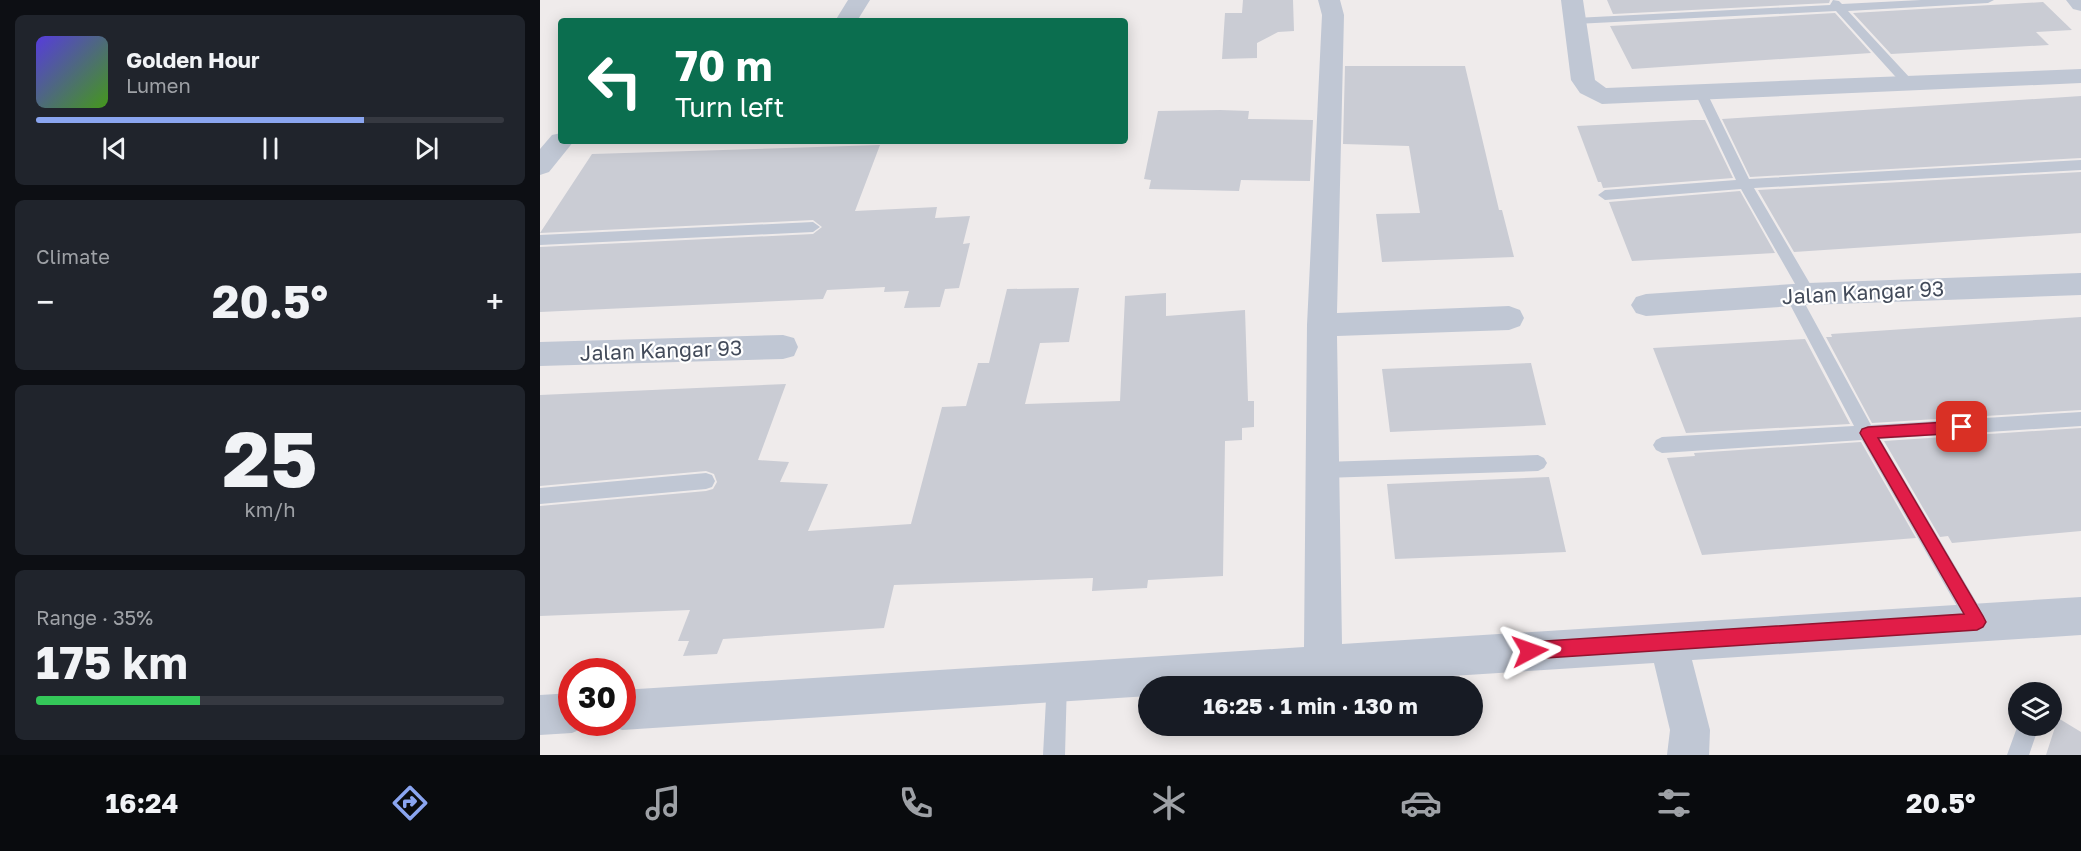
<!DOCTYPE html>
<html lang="en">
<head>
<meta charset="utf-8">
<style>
	body { margin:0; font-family:"Golos Text",sans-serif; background:#20242c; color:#f1f3f6; height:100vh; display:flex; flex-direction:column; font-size:22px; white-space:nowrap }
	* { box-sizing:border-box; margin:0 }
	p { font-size:20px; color:#9ea1a6 }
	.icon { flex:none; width:33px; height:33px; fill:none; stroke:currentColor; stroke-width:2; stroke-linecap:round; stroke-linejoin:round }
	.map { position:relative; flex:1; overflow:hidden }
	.side { display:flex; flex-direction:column; gap:15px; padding:15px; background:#0d0f14; width:540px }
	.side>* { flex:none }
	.banner { position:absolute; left:18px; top:18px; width:570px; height:126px; border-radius:6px; box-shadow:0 3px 15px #0003; background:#0b6e4f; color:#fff; overflow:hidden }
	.tools { position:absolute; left:1468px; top:682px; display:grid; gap:12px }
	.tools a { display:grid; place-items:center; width:54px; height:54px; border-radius:50%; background:#171b24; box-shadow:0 3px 15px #0003; font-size:30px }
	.speed { position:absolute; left:18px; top:658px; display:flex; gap:12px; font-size:30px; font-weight:700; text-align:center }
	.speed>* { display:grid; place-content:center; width:78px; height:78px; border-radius:50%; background:#171b24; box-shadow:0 3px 15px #0003; line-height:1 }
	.speed .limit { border:9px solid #d22; background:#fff; color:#111 }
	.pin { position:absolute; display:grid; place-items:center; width:51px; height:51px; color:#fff; margin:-26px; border-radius:12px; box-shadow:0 3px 9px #0006 }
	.me { position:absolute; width:66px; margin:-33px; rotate:86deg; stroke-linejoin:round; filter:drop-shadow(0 0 4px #0008) }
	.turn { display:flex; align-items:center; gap:21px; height:126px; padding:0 18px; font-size:27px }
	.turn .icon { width:78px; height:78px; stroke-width:2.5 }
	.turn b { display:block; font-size:42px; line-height:51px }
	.big { font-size:45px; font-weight:700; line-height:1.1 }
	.side .card { flex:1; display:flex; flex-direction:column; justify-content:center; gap:9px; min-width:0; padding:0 21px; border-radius:9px; background:#20242c }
	.side .dial { align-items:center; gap:0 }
	.dial b { font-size:78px; line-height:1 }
	.song { display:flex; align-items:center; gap:18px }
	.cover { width:72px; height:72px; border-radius:9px; background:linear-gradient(135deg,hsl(250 70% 55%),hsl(100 70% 35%)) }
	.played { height:6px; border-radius:3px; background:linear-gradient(90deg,#8aa5f0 70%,#363941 70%) }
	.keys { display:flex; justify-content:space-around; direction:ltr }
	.heat { display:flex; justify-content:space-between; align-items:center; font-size:33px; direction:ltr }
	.charge { height:9px; border-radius:4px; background:linear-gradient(90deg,#34c759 35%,#363941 0) }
	.trip { position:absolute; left:598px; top:676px; width:345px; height:60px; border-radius:30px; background:#171b24; box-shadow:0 3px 15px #0003; font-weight:700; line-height:60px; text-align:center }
	.tab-bar { display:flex; height:96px; justify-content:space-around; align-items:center; background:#090b0e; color:#9ea1a6 }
	.tab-bar .icon { width:42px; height:42px }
	.tab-bar .active { color:#8aa5f0 }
	.tab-bar b { font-size:27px; color:#f1f3f6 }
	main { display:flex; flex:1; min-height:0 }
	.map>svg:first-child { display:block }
</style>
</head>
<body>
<main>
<section class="side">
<div class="card">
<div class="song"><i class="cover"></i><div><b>Golden Hour</b><p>Lumen</p></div></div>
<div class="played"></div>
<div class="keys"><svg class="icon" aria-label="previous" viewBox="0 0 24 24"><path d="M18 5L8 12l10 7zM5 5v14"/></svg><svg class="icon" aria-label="pause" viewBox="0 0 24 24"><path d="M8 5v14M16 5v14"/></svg><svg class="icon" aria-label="next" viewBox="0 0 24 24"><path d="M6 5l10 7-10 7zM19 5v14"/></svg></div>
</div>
<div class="card"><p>Climate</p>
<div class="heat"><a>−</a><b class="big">20.5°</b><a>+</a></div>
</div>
<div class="card dial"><b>25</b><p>km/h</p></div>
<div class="card"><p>Range · 35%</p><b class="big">175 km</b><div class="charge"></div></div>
</section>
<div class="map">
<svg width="1541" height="755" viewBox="0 0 1541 755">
	<rect width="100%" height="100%" fill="#efebeb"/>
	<path fill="#caccd4" d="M 703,0 L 753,0 L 754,31 L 738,32 L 717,43 L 717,58 L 682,59 L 685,13 L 702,13 Z
		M 1067,0 L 1290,0 L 1289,3 L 1073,14 Z
		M 1503,2 L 1532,30 L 1496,32 L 1509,45 L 1351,54 L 1313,13 Z
		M 1295,13 L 1331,53 L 1092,69 L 1070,26 Z
		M 805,66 L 925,66 L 959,210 L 962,210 L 974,257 L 842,262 L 836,214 L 880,213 L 869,146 L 803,144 Z
		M 1541,96 L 1541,158 L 1210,177 L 1182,119 Z
		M 680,110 L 709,111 L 708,119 L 773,120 L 770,181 L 701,180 L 699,191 L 609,189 L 611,180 L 604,179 L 618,111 Z
		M 1153,120 L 1165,120 L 1193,178 L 1063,188 L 1061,182 L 1058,182 L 1037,126 Z
		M 340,145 L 315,211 L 397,207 L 395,218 L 430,216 L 423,244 L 430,243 L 419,288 L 405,289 L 400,307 L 364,308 L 369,291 L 344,292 L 345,287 L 287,290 L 283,299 L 0,312 L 0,247 L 273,234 L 282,227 L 273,220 L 0,233 L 52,154 Z
		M 1541,172 L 1541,233 L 1254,252 L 1218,190 Z
		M 1200,191 L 1235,253 L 1092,261 L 1069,202 Z
		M 539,288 L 529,342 L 500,343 L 485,404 L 580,401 L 585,296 L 626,293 L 626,316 L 705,310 L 708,401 L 714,401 L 714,427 L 702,428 L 702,440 L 685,441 L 683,576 L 608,580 L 607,588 L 552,591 L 553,578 L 354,585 L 344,628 L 183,639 L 177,654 L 143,656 L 149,641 L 138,641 L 150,610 L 0,616 L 0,506 L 166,491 L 173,489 L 177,482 L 174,474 L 166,471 L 0,486 L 0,395 L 246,384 L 218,460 L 249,462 L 240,482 L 288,484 L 268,531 L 371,524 L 402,407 L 426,406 L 438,363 L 449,363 L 467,289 Z
		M 1541,317 L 1541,410 L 1332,423 L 1286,337 L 1292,337 L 1291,334 Z
		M 1265,339 L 1310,424 L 1146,433 L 1113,348 Z
		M 991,363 L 1006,425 L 850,432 L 842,369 Z
		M 1541,428 L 1541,531 L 1412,543 L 1408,536 L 1400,537 L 1344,441 Z
		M 1321,442 L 1376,538 L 1162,555 L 1127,458 L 1155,456 L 1154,453 Z
		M 1009,477 L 1026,552 L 855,559 L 847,484 Z
		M 1518,718 L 1541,732 L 1541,755 L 1506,755 Z"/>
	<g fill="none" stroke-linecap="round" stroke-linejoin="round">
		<path fill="#c0c7d4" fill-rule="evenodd" d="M 1293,0 L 1299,1 L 1302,4 L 1381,0 L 1454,0 L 1448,3 L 1308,11 L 1371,79 L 1373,82 L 1371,85 L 1363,85 L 1296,11 L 1035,24 L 1029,21 L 1035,18 L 1290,5 Z
			M 1161,89 L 1167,93 L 1209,179 L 1541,160 L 1541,170 L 1214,188 L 1276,294 L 1273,298 L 1263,298 L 1201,189 L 1065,200 L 1058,195 L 1065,190 L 1196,180 L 1155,93 Z
			M 273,222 L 280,227 L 273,232 L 0,245 L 0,235 Z
			M 1253,289 L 1258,291 L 1331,425 L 1541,412 L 1541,426 L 1340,439 L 1444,615 L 1447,622 L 1444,629 L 1437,632 L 1430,629 L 1322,440 L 1122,453 L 1116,450 L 1113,445 L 1116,440 L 1122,437 L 1314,426 L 1245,295 L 1248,291 Z
			M 998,455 L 1004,458 L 1007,463 L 1004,468 L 998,471 L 783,478 L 777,476 L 774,470 L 777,464 L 783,462 Z
			M 166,473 L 172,475 L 175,481 L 172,487 L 166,489 L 0,504 L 0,488 Z
			M 517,671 L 524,674 L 527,681 L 525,755 L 503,755 L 507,681 L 510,674 Z
			M 1479,722 L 1479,726 L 1499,726 L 1489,755 L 1467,755 Z"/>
		<path fill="#c0c7d4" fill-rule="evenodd" d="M 308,0 L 330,0 L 317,21 L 295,21 Z
			M 778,0 L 800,0 L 804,15 L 797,313 L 969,306 L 980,310 L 984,318 L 980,326 L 969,330 L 797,336 L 802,644 L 1541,597 L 1541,635 L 1152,660 L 1170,730 L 1169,755 L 1127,755 L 1130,730 L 1114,663 L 740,687 L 609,687 L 609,696 L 82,730 L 68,724 L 82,723 L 82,690 L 764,647 L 767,325 L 782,15 Z
			M 1021,0 L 1043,0 L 1055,80 L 1066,88 L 1541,69 L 1541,83 L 1062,104 L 1040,93 L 1031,80 Z
			M 1526,0 L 1541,0 L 1541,11 L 1533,9 Z
			M 21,133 L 21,141 L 34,141 L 9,172 L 0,175 L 0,149 L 12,135 Z
			M 1541,273 L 1541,295 L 1268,305 L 1106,316 L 1096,313 L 1091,305 L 1096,297 L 1106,294 L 1268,283 Z
			M 243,335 L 254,338 L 258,347 L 254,356 L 243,359 L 0,366 L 0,342 Z
			M 32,693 L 32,723 L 48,723 L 46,727 L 32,733 L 0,735 L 0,695 Z"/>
	</g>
	<path fill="#e11d48" stroke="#92132f" stroke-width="1.5" d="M 1422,421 L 1427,423 L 1429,427 L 1427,431 L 1422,433 L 1338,438 L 1443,616 L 1446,622 L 1443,627 L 1437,630 L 990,659 L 984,657 L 982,651 L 984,645 L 990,642 L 1424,614 L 1320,433 L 1322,429 L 1328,427 Z"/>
	<g text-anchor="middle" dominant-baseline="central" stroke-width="4.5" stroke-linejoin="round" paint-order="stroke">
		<g font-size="21" fill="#434b5a" stroke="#fff">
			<text transform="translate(1323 292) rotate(-3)">Jalan Kangar 93</text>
			<text transform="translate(121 350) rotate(-2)">Jalan Kangar 93</text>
		</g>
	</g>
</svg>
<div class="tools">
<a><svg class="icon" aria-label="layers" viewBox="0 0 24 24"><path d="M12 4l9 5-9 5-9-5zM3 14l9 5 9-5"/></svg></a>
</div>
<div class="speed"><div class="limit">30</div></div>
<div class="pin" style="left:1422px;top:427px;background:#d93025"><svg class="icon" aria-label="arrive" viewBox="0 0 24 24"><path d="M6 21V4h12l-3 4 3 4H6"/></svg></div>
<svg class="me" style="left:990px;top:651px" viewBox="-20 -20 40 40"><path d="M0-17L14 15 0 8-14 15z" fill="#e11d48" stroke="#fff" stroke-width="4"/></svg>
<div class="trip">16:25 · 1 min · 130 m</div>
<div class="banner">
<div class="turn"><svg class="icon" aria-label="left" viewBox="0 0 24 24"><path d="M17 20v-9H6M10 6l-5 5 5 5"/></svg><div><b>70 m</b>Turn left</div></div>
</div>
</div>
</main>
<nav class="tab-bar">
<b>16:24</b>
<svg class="icon active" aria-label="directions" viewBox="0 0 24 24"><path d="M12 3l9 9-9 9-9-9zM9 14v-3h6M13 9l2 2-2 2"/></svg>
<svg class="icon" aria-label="music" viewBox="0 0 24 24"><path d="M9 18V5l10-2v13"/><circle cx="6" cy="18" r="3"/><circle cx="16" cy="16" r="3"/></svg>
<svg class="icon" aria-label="phone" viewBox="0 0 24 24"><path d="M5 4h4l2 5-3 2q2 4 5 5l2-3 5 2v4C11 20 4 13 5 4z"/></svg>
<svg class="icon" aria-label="climate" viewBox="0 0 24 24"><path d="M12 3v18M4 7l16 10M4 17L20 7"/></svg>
<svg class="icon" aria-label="car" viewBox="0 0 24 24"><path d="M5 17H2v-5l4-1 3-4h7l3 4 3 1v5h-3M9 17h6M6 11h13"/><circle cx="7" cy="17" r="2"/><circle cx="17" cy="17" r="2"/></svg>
<svg class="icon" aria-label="filters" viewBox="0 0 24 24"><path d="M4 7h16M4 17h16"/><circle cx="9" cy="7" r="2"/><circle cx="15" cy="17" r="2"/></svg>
<b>20.5°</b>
</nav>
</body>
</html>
